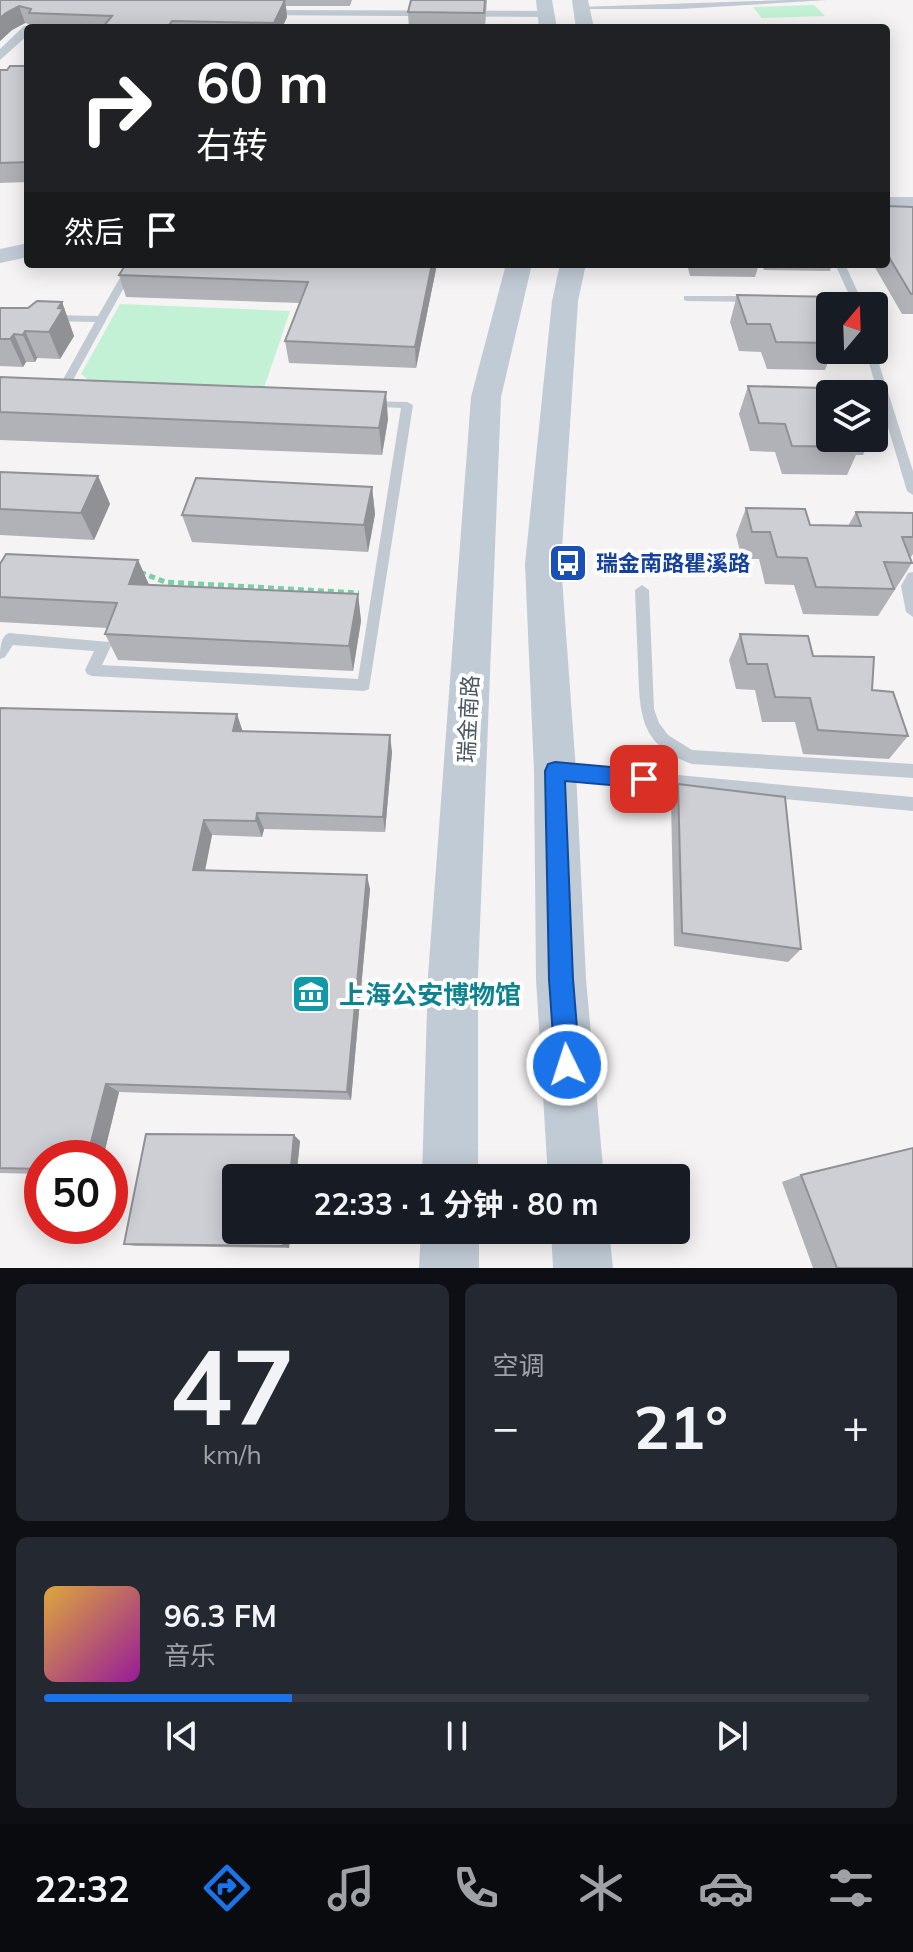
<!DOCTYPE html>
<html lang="zh">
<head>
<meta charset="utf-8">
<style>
	body { margin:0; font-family:Mulish,"Noto Sans SC",sans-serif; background:#242831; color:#f1f3f6; height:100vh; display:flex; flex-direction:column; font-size:30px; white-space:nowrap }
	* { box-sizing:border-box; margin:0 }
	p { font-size:26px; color:#9ea1a6 }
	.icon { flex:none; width:44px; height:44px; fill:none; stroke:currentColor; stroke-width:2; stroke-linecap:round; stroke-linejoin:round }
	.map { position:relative; height:1268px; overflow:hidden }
	.sheet { display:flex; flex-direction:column; gap:16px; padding:16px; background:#0d0f14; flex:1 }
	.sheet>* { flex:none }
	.banner { position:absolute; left:24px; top:24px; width:866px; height:244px; border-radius:8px; box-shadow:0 4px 20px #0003; background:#202124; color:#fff; overflow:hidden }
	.needle { width:52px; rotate:19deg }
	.fabs { position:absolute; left:816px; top:292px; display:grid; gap:16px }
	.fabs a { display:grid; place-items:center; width:72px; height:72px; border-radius:8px; background:#171b24; box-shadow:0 4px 20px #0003; font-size:40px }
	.speed { position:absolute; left:24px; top:1140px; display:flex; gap:16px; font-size:40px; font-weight:700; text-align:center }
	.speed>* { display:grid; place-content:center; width:104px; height:104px; border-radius:50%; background:#171b24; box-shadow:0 4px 20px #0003; line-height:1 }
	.speed .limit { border:12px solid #d22; background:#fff; color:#111 }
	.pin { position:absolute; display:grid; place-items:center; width:68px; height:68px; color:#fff; margin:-34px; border-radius:16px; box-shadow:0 4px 12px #0006 }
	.me { position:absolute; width:88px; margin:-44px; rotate:356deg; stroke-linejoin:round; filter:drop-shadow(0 0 6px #0008) }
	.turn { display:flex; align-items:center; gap:28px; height:168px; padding:0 40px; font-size:36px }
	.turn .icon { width:104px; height:104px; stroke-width:2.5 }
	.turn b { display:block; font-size:56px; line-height:68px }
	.then { display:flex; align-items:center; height:76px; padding:0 40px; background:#0003; gap:16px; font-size:30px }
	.big { font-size:60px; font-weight:700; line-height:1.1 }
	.sheet .tile { flex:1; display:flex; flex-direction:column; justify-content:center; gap:12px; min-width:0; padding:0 28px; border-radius:12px; background:#242831 }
	.sheet .dial { align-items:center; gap:0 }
	.dial b { font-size:104px; line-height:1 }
	.song { display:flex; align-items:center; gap:24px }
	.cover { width:96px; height:96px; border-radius:12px; background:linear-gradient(135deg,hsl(40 70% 55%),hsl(300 70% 35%)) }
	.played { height:8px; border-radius:4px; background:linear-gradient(90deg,#1a73e8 30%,#363941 30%) }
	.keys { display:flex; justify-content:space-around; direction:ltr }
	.heat { display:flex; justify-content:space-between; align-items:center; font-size:44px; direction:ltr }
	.sheet .tiles { flex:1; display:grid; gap:16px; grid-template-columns:1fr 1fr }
	.tile:last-child { grid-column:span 2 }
	.trip { position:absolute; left:222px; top:1164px; width:468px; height:80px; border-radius:8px; background:#171b24; box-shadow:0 4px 20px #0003; font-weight:700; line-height:80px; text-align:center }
	.tab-bar { display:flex; height:128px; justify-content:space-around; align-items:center; background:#090b0e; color:#9ea1a6 }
	.tab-bar .icon { width:56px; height:56px }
	.tab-bar .active { color:#1a73e8 }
	.tab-bar b { font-size:36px; color:#f1f3f6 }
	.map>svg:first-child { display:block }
</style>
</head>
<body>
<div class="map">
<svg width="913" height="1268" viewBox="0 0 913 1268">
	<rect width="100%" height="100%" fill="#f5f3f3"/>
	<path fill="#c3f1d5" d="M 814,5 L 825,16 L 762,18 L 753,7 Z
		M 120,304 L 290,311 L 264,388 L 90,381 L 81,374 Z"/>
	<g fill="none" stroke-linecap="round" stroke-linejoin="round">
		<path stroke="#7ad0a6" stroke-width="5" stroke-dasharray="6 4" stroke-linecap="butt" d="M 140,572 L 165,582 L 359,593"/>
		<path fill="#c1cad2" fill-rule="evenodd" d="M 787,0 L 827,0 L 681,9 L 581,9 L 578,7 Z
			M 140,264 L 155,264 L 132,273 L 68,389 L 71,392 L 66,395 L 57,394 L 56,392 L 95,322 L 51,321 L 46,318 L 51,315 L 98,316 L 125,269 Z
			M 835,264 L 845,264 L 864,306 L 822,304 L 817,301 L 822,298 L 851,299 Z
			M 684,296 L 754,296 L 759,299 L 754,302 L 687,301 L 684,300 Z
			M 874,348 L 913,471 L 913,495 L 907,491 L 865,350 Z
			M 370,401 L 407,402 L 413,405 L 369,689 L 364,691 L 92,676 L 87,674 L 85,670 L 94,651 L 13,645 L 5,657 L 0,659 C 0,649 0,637 9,633 L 109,642 L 111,646 L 102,665 L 358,679 L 401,408 L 366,406 L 364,404 Z
			M 913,572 L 913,617 L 906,612 L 901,586 L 908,573 Z
			M 642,585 L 649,590 L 654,709 L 659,723 L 668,735 L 692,750 L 913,764 L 913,778 L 692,764 C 639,745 640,714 638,665 C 637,640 636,615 635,590 Z
			M 559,764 L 913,797 L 913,811 L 559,778 L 553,776 L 551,771 L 553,766 Z"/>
		<path fill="#c1cad2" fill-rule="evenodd" d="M 254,10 L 547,11 L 553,14 L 547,17 L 250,15 L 248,13 Z
			M 24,26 L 34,28 L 28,28 L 28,35 L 0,60 L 0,49 Z"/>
		<path fill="#c1cbd6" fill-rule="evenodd" d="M 536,0 L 552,0 L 557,28 L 539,28 Z
			M 572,0 L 588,0 L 594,28 L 576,28 Z
			M 886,197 L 913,197 L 913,211 L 886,211 Z
			M 28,243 L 28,257 L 0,263 L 0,249 Z
			M 506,264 L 532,264 L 501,397 L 478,976 L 478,1178 L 422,1178 L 428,976 L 471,397 Z
			M 560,264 L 586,264 L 578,301 L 561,564 L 576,771 L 586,979 L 604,1178 L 548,1178 L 536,979 L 534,771 L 525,564 L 552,301 Z
			M 421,1230 L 479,1230 L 479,1268 L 419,1268 Z
			M 551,1230 L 609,1230 L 613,1268 L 553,1268 Z"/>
	</g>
	<path fill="#b0b2b7" d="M 0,0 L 352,0 L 350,6 L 286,6 L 287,17 L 282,28 L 34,28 L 33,25 L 25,23 L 12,30 L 0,41 Z
		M 411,0 L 487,0 L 485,28 L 409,28 L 408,12 Z
		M 28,66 L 28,182 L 0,183 L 0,70 L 7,70 Z
		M 886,206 L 913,207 L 913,314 L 902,314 L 873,264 L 886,264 Z
		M 437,264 L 416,368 L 289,363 L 285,341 L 300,303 L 126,297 L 119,275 Z
		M 687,264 L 759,264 L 755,277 L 690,276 Z
		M 762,264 L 832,264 L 830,271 L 764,270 Z
		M 737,295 L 830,306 L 830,350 L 842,350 L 840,355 L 831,354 L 825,370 L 767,369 L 761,352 L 739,351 L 730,322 Z
		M 62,302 L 74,336 L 60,359 L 37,358 L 35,362 L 26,362 L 23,367 L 0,366 L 0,308 L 28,308 Z
		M 0,377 L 388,419 L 382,455 L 0,440 Z
		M 748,386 L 830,438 L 871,438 L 863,455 L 856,455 L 847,475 L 782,474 L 775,452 L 750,451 L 739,414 Z
		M 0,472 L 98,476 L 110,504 L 94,540 L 0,535 Z
		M 372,487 L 375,514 L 368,552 L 192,542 L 182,515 Z
		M 746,508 L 810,525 L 848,526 L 856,512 L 913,514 L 913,554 L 910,558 L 912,563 L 878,616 L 803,614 L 794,585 L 765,584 L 759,559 L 742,559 L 736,535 Z
		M 138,560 L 149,585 L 358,594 L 361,621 L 353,671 L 118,660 L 105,634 L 107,628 L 0,622 L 0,564 Z
		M 740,634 L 813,656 L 872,690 L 908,736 L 889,759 L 803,754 L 795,722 L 762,722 L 755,690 L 736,689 L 729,660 Z
		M 0,708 L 243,731 L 392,752 L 385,832 L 264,829 L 262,837 L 212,835 L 205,871 L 370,889 L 351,1100 L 119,1092 L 103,1158 L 42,1158 L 42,1174 L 0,1173 Z
		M 678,784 L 801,949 L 788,962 L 674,946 L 671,801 Z
		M 300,1141 L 289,1248 L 135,1246 L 124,1244 Z
		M 801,1175 L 913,1268 L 813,1268 L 782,1182 Z"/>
	<path fill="#909195" d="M 285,0 L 287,17 L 282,28 L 275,28 L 274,23 Z
		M 19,6 L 25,23 L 12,30 L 0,41 L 0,18 L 6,13 Z
		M 432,264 L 437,264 L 416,368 L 415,347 Z
		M 62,302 L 74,336 L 60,359 L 49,332 L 58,308 Z
		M 25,331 L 37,358 L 35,362 L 23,335 Z
		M 14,334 L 26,362 L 23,367 L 10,339 Z
		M 386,392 L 388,419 L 382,455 L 379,428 Z
		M 98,476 L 110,504 L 94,540 L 81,513 Z
		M 372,487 L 375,514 L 368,552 L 364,525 Z
		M 138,560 L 150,587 L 129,584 Z
		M 358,594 L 361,621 L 353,671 L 349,646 Z
		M 237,714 L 243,732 L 233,731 Z
		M 390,735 L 392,752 L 385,832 L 383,817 Z
		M 257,813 L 264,829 L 262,837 L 256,821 Z
		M 204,820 L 212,835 L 202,885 L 193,870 Z
		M 367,875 L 370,889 L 351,1100 L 347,1092 Z
		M 106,1084 L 119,1092 L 103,1158 L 87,1158 Z
		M 294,1135 L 300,1141 L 296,1178 L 290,1178 Z
		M 284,1230 L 291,1230 L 289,1248 L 283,1246 Z"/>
	<path fill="#cdcfd5" stroke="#909195" stroke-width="2" d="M 0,0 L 285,0 L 274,23 L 172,21 L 167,28 L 102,28 L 112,16 L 29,13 L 31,9 L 19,6 L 6,13 L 0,18 Z
		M 411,0 L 485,0 L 484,13 L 408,12 Z
		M 10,66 L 28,66 L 28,162 L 0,163 L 0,70 L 7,70 Z
		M 886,206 L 913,207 L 913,294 L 911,294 L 886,252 Z
		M 126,264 L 432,264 L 415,347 L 285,341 L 308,282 L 119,275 Z
		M 737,295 L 837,297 L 841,306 L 830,306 L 830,327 L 829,327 L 830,343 L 776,342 L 770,324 L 747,324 Z
		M 37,301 L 62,302 L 58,308 L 63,309 L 49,332 L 25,331 L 23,335 L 14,334 L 10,339 L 0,339 L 0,308 L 28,308 Z
		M 0,377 L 386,392 L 379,428 L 0,412 Z
		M 748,386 L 860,389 L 862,394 L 830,394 L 830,438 L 856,438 L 860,447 L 792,446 L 785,424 L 759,423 Z
		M 0,472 L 98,476 L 81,513 L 0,509 Z
		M 196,478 L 372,487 L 364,525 L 182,515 Z
		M 746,508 L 805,509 L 810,525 L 861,526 L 856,512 L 913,513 L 913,537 L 902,537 L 912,563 L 884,562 L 894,589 L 816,587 L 807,558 L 777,557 L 770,532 L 752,532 Z
		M 6,554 L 138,560 L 129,584 L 358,594 L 349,646 L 105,634 L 117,603 L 0,597 L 0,564 Z
		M 740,634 L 808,636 L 813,656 L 874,657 L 872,690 L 893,692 L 908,736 L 818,730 L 810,698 L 775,697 L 767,664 L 747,664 Z
		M 0,708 L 237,714 L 233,731 L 390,735 L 383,817 L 257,813 L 256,821 L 204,820 L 193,870 L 367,875 L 347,1092 L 106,1084 L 87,1158 L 42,1158 L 42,1169 L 0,1168 Z
		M 678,784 L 785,797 L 801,949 L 682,933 Z
		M 146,1134 L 294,1135 L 290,1178 L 236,1178 L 236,1230 L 284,1230 L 283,1246 L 124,1244 Z
		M 913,1148 L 913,1268 L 837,1268 L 801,1175 Z"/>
	<path fill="#1a73e8" stroke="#114b97" stroke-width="2" d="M 555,762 L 644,770 L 651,773 L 655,779 L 651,786 L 644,788 L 565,781 L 573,979 L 580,1065 L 576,1074 L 567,1077 L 558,1074 L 555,1065 L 549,979 L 545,771 L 548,764 Z"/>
	<defs>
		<g id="bus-square" transform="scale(2)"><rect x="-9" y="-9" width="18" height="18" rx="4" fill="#1a4fb4" stroke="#fff"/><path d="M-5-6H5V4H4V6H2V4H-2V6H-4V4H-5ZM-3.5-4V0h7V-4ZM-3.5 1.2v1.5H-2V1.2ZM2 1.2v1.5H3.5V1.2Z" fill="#fff"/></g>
		<g id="museum-square" transform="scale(2)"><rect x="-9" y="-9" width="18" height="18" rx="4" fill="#0f9aa8" stroke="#fff"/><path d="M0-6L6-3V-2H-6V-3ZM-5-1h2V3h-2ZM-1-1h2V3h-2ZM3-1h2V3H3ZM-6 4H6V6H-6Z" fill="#fff"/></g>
	</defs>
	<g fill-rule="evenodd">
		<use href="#bus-square" x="568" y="563"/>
		<use href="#museum-square" x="311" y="994"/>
	</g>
	<g text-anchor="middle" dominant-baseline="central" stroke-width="8" stroke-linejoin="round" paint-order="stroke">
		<g font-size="22" font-weight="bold" fill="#164399" stroke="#fff" text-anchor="start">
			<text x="596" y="563">瑞金南路瞿溪路</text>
		</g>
		<g font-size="22" fill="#4a5661" stroke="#fff">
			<text transform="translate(468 719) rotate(-87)">瑞金南路</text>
		</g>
		<g font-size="26" font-weight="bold" fill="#0d838f" stroke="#fff" text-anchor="start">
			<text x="339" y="994">上海公安博物馆</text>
		</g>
	</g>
</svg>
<div class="fabs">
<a><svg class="needle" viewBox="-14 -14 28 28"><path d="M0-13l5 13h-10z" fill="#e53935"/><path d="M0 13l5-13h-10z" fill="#9ea1a6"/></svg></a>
<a><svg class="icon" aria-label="layers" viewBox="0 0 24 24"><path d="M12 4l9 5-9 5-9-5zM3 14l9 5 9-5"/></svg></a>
</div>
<div class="speed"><div class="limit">50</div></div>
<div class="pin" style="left:644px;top:779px;background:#d93025"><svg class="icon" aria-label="arrive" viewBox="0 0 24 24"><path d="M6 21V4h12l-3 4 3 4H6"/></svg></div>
<svg class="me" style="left:567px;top:1065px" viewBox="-20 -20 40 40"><circle r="17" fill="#1a73e8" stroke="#fff" stroke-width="3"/><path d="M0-11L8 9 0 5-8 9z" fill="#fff"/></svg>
<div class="trip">22:33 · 1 分钟 · 80 m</div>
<div class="banner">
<div class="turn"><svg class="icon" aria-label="right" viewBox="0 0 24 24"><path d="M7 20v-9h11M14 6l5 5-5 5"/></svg><div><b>60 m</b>右转</div></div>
<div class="then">然后<svg class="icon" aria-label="arrive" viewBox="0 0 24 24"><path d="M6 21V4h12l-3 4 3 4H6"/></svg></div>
</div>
</div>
<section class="sheet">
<div class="tiles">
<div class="tile dial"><b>47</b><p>km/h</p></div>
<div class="tile"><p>空调</p>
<div class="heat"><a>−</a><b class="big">21°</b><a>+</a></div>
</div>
<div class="tile">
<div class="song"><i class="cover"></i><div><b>96.3 FM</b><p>音乐</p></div></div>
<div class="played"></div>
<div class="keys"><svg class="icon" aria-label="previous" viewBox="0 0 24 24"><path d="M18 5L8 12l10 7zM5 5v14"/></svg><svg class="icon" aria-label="pause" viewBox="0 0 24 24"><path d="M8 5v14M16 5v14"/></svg><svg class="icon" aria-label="next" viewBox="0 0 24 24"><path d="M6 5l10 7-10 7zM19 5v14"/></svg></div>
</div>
</div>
</section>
<nav class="tab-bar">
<b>22:32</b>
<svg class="icon active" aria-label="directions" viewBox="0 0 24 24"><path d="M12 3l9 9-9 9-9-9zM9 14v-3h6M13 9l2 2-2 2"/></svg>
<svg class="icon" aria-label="music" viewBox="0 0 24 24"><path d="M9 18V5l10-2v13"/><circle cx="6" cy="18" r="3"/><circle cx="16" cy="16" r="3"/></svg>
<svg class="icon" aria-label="phone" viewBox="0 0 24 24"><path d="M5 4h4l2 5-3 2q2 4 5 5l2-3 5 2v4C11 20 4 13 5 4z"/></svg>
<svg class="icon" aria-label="climate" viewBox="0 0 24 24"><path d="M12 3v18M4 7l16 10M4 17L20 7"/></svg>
<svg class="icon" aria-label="car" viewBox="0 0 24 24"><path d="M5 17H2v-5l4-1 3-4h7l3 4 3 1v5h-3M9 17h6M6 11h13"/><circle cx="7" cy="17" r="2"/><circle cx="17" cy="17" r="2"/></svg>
<svg class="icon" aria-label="filters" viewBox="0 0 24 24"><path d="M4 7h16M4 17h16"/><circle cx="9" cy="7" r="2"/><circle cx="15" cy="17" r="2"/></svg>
</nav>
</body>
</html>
